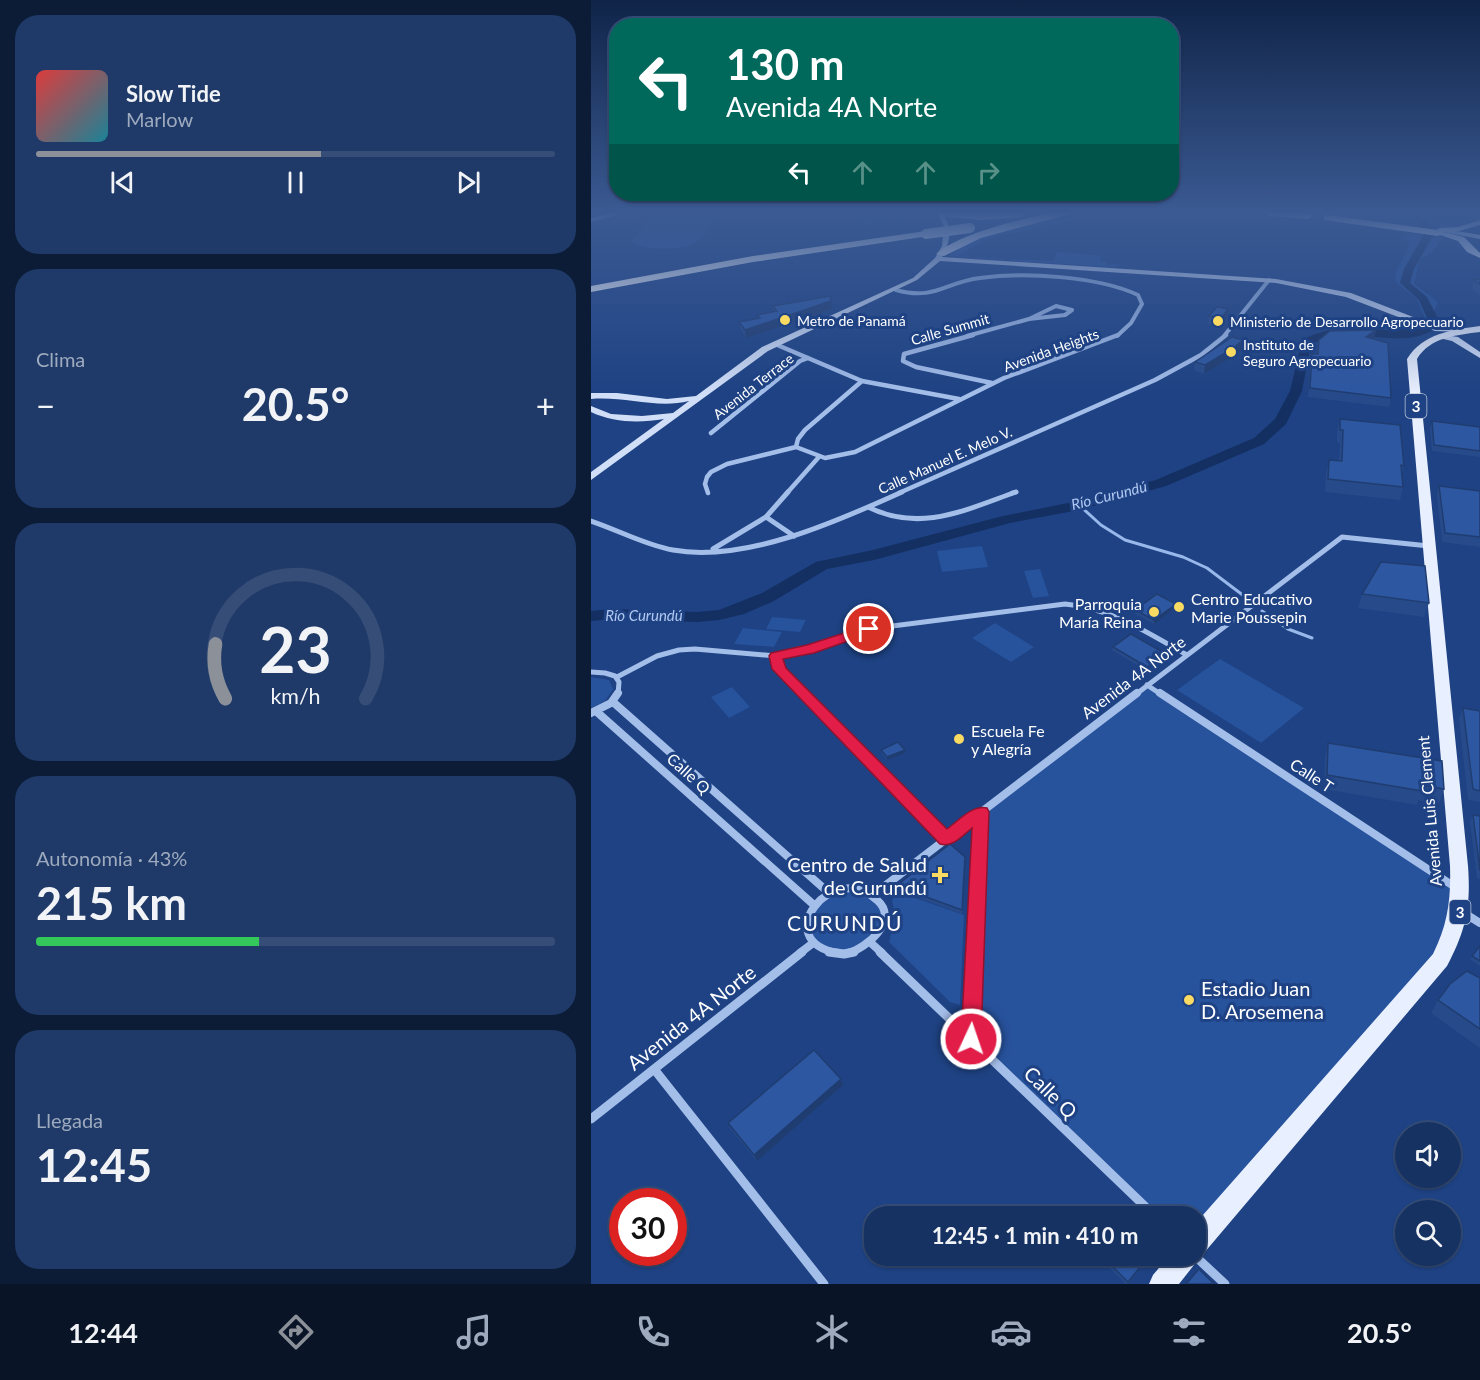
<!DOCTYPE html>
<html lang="es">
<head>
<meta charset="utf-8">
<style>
	body { margin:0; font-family:Lato,sans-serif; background:#1f3a68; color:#f1f3f6; height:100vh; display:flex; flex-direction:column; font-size:22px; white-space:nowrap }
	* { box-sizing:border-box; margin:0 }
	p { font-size:20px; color:#9eaabe }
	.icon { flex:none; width:33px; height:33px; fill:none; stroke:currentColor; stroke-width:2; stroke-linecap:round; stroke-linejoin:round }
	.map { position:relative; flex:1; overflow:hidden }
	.drawer { display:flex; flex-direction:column; gap:15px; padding:15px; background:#0c1c36; width:591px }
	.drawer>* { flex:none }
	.guide { position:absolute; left:18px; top:18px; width:570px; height:183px; border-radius:24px; box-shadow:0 2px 4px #0004,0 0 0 2px #354d77; background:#00695c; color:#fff; overflow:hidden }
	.fabs { position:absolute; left:804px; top:1122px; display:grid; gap:12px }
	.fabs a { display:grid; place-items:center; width:66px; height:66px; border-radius:50%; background:#163262; box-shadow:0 2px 4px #0004,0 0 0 2px #354d77; font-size:30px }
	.speed { position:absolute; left:18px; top:1188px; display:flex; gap:12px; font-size:30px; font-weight:700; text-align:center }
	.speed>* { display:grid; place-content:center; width:78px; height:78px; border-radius:50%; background:#163262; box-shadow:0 2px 4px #0004,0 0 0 2px #354d77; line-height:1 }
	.speed .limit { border:9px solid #d22; background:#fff; color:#111 }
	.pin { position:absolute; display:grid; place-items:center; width:51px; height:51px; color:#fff; margin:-26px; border:3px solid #fff; border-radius:50%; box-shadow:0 2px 6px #0007 }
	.me { position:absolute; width:66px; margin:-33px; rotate:3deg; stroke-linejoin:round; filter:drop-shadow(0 0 4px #0008) }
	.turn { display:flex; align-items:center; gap:21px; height:126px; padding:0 18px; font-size:27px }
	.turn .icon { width:78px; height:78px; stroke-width:2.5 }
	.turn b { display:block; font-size:42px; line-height:51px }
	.lanes { display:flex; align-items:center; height:57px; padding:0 18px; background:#0003; justify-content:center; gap:30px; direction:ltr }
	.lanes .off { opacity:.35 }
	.big { font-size:45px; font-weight:700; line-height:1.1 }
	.drawer .widget { flex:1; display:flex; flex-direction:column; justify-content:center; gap:9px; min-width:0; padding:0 21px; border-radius:24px; background:#1f3a68 }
	.drawer .dial { align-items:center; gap:0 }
	.dial svg { height:156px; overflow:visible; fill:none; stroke:#354d77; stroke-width:7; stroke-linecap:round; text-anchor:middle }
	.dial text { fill:#f1f3f6; stroke:none }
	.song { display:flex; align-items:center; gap:18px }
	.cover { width:72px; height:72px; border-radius:9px; background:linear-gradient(135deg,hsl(0 70% 55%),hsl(190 70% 35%)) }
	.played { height:6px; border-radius:3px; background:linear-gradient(90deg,#8c9099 55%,#354d77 55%) }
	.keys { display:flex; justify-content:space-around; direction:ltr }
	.heat { display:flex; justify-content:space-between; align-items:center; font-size:33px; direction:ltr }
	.charge { height:9px; border-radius:4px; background:linear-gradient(90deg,#34c759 43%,#354d77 0) }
	.trip { position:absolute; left:273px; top:1206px; width:342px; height:60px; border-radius:24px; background:#163262; box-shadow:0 2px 4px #0004,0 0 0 2px #354d77; font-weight:700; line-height:60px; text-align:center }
	.tab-bar { display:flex; height:96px; justify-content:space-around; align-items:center; background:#091427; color:#9eaabe }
	.tab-bar .icon { width:42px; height:42px }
	.tab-bar .selected { color:#8c9099 }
	.tab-bar b { font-size:27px; color:#f1f3f6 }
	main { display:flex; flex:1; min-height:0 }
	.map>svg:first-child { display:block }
</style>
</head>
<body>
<main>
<section class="drawer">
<div class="widget">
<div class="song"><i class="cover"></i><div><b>Slow Tide</b><p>Marlow</p></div></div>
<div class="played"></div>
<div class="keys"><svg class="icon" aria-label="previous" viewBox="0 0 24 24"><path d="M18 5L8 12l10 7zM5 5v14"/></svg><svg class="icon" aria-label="pause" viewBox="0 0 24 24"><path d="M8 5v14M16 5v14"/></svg><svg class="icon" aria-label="next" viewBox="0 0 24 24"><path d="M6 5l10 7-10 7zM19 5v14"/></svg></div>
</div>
<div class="widget"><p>Clima</p>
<div class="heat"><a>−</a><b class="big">20.5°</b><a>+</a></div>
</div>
<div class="widget dial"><svg viewBox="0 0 100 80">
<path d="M14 69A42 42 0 1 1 86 69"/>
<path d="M14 69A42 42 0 0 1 9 41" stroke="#8c9099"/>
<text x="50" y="56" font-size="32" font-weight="700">23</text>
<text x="50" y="72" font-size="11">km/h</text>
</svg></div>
<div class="widget"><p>Autonomía · 43%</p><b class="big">215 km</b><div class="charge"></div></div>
<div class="widget"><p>Llegada</p><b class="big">12:45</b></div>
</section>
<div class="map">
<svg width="889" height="1284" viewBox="0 0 889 1284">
	<rect width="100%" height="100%" fill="#1e4283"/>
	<path fill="#27529c" d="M 62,213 L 128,213 C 122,221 118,231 111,238 C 98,251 56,252 41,242 L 42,239 Z
		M 272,213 L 326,213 L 328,215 L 272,224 L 261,215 Z
		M 787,213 L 833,213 L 844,224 L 889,216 L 889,219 L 856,228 L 808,220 Z
		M 485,216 L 481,221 L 398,238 L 366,256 L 414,259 L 413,260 L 359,256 C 377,233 455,222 485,216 Z
		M 829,232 L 852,237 L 840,253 L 829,259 L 823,284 L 847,302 L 842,313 L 854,324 L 849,327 L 835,320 L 826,299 L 805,282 L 804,275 L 820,241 L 810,239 L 815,233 Z
		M 466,252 L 510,256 L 509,261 L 516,262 L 515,265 L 530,264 L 523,267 L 420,261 L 421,259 L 462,261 Z
		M 391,546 L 397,567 L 351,572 L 346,551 Z
		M 449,569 L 458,596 L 442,598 L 433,571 Z
		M 181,617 L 215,620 L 209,632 L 175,629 Z
		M 404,623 L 443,647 L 420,662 L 381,638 Z
		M 152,628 L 191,632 L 183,647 L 143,644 Z
		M 629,659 L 713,708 L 670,743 L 586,690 Z
		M 0,677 L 18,680 L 22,689 L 14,701 L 0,708 Z
		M 556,685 L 870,891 L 864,932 L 605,1244 L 604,1216 L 564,1216 L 380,1039 L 390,812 Z
		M 141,687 L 159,707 L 138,718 L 120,697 Z
		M 259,888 L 289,901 L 292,927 L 259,953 L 222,943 L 216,918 L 223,905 Z
		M 307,892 L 373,915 L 369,1005 L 359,1002 L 298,942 L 304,915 L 301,900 Z"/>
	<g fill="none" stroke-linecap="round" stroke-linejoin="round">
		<path stroke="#98b8eb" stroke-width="3" d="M 488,505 L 510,525 L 534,540 L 592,557 L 616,568 L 653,596
			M 671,611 L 697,629 L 721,638"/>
		<path fill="#142f62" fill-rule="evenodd" d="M 819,213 L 828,213 L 837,222 L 843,234 L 823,269 L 819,283 L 836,297 L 850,324 C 825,349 779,333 748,336 C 738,337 730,340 720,344 L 711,391 L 695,424 L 673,444 L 575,486 L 488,510 L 419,523 L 283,560 L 236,569 L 183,601 L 153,614 L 128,620 L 106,622 L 21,619 L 0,621 L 0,611 L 21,609 L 106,612 L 128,610 L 171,593 L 225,562 L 282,550 L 412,516 L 487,501 L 565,480 L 663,438 L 684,419 L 699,391 L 711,340 C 723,334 734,330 748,329 C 778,326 809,337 838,323 L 828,300 L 809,283 L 813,269 L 833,234 L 830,225 Z"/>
		<path stroke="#a4beea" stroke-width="4" d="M 305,290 C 344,301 354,282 389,278 C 434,272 506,276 547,295 L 551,304 L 540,323 L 526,336
			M 465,306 L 481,310 L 474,315 L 438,319 Z
			M 376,336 L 438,319
			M 633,336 L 678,280"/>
		<path stroke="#a4beea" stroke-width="4.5" d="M 382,335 L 313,354 L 312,361 L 325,367 L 401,383
			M 184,344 L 271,381 L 368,399
			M 120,433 L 209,361 L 217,358
			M 205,447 L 207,439 L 214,430 L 271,381
			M 117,493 L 114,484 L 116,477 L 120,472 L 136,464 L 205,447 L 234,458 L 264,452 L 413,378 L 527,335
			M 196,493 L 227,458
			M 308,493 L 564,380 L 610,355 L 635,335
			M 421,493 L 425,492"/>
		<path stroke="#a4beea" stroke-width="5" d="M 277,507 C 329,533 374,510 425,492
			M 175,517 L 203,536
			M 0,521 C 27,530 54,545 82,550 C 154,563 247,521 311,492
			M 122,549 L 175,517 L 197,492
			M 185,656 L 188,669 L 213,695
			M 0,672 L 14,673 L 24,676 L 28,682 L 27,695
			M 26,677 L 66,656 L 88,650 L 104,649 L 185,656 L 218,649 L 278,629 L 474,604 C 520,608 557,633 596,655
			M 556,685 L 571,695
			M 544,695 L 751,537 L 838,546"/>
		<path stroke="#a4beea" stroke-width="8" d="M 212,693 L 355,839
			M 569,693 L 864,887
			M 22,702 L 238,893
			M 6,712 L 223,905
			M 0,713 L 20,703 L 27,693
			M 282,895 L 546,693
			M 870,911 L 889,923
			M 280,943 L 291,953
			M 209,953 L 222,943
			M 247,953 C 177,941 242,858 286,900 C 309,920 276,948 257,953
			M 384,953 L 390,812"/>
		<path stroke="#a4beea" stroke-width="9" d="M 238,952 L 253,954 L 263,952
			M 289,952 L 564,1216
			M 380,1039 L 384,952
			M 63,1069 L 233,1284
			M 0,1119 L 211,952
			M 604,1256 L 634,1284"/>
		<path fill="#d0def7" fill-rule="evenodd" d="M 22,213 L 33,213 L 0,222 L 0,218 Z
			M 346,213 L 352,213 C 361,230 360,240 351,257 L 685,279 L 760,293 L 848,327 L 877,328 L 881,330 L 877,332 L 844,331 L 755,297 L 685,283 L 349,261 L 326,280 L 177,351 L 0,480 L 0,472 L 73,419 C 49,423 23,423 0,412 L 0,406 L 20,414 L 51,416 L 82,413 L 98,401 C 66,409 33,396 0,399 L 0,393 L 26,393 L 76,399 L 105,396 L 171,347 L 322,278 L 344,258 L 351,246 L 353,226 Z
			M 849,228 L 889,235 L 889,239 L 847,231 L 846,230 Z
			M 848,334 L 867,337 L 889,352 L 889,358 L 861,341 L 848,338 Z"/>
		<path fill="#e8effe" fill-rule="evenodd" d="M 889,220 L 889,225 L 868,231 L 853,232 L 873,237 L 889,253 L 889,258 L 876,252 L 867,241 L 843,233 L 848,228 L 867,227 Z
			M 889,326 L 889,332 C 866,335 839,337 826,359 L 877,866 C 880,907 875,930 856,966 L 613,1253 L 607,1256 L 603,1265 L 588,1284 L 558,1284 L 562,1275 L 578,1256 L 604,1256 L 604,1224 L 842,954 C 857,924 860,899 859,866 L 816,359 C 832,333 861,330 889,326 Z"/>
		<path fill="#fff" fill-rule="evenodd" d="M 348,213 L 434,213 L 435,214 L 430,217 L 390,220 L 352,216 Z
			M 462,213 L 483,213 L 390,238 L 353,256 L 345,254 C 367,234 432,218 462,213 Z
			M 675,213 L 715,213 L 722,216 L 717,219 L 679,216 Z
			M 736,215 L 847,230 L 852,233 L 847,236 L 733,220 L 733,216 Z
			M 335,231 L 338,232 L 338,236 L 162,262 L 0,292 L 0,286 L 162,256 Z"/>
		<path stroke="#fff" stroke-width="10" d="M 335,234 L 379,228"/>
	</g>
	<path fill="#274b8a" d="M 226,213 L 222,221 L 145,221 L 144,215 Z
		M 889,279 L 889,296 L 881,289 L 883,280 Z
		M 182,306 L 241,309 L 155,338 L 150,330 L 148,322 L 167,318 L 166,315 L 183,311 Z
		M 637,309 L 636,317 L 629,326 L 617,324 L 618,316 Z
		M 785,330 L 782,339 L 800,398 L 798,407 L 717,397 L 720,363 L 721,354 L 726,354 L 728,340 Z
		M 652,340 L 651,349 L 639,358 L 613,374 L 603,370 L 604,362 Z
		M 749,419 L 813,466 L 811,474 L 812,487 L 809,500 L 734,492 L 735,473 L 738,460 L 748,461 L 749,443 L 746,442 L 746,431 Z
		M 841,421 L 889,427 L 889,457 L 841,451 L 839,428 Z
		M 848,486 L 889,491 L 889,547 L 851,542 L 846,494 Z
		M 771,594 L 838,603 L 833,617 L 767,608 Z
		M 585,604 L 585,607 L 563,624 L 544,614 L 544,610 Z
		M 522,647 L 574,657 L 556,671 L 521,650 Z
		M 872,708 L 889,711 L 889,802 L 877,800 L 868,719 Z
		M 737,743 L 853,789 L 848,803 L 827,800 L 826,805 L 733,789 L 734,757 Z
		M 290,750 L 314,753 L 296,760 L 291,754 Z
		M 882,815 L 889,816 L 889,879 L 886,878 L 879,822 Z
		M 374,857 L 371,914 L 305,890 L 305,886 Z
		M 889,946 L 889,966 L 879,959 L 881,956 Z
		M 889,978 L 889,1048 L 840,1013 L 847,1000 Z
		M 250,1079 L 252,1085 L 166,1161 L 139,1129 L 137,1123 Z
		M 560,1256 L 537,1284 L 535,1284 L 518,1267 L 519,1264 Z"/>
	<path fill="#203d71" d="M 223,213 L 226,213 L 222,221 L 222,215 Z
		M 240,301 L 241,309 L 155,338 L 154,330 Z
		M 637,309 L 636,317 L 629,326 L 630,318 Z
		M 785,330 L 783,338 L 773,345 L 775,337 Z
		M 652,340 L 651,349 L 639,358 L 613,374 L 614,365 Z
		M 585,604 L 585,607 L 563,624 L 563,620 Z
		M 575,654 L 574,657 L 556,671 L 556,667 Z
		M 314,750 L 314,753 L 296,760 L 296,757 Z
		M 250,1079 L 252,1085 L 166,1161 L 163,1155 Z
		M 558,1256 L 560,1256 L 536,1284 L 537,1282 Z"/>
	<path fill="#2d57a1" stroke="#203d71" stroke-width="1.5" d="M 145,213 L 223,213 L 222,215 L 144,215 Z
		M 889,279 L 889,284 L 883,280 Z
		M 239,296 L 240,301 L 154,330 L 148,322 L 169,318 L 166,315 L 186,311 L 182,306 Z
		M 626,307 L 637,309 L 630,318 L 618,316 Z
		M 785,330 L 775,337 L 797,343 L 800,398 L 719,388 L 721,354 L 727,354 L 728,340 L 739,331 Z
		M 641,337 L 652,340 L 641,349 L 614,365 L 604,362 Z
		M 749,419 L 809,425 L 813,466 L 810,465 L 812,487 L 737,479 L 738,460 L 751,461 L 752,430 L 749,430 Z
		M 841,421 L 889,427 L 889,451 L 843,445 Z
		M 848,486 L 889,491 L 889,537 L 854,533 Z
		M 790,562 L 834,566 L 838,603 L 771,594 Z
		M 566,594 L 585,604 L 563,620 L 544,610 Z
		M 540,634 L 575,654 L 556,667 L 522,647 Z
		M 872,708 L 889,711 L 889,791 L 882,789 Z
		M 307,742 L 314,750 L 296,757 L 290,750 Z
		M 737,743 L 851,761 L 853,789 L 830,785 L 831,791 L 736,775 Z
		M 882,815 L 889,816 L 889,871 Z
		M 359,844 L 374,857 L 371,910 L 305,886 Z
		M 889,946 L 889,961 L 881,956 Z
		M 876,971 L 889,978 L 889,1029 L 847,1000 L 859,984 Z
		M 223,1050 L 250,1079 L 163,1155 L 137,1123 Z
		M 526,1256 L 558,1256 L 537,1282 L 519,1264 Z
		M 608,1269 L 623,1284 L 595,1284 Z"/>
	<linearGradient id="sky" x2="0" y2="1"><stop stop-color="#102448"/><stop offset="0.54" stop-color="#3b5a93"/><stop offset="1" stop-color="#3b5a93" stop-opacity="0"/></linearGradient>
	<rect width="889" height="393" fill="url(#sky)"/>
	<path fill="#e11d48" stroke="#92132f" stroke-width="1.5" d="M 278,625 L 285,629 L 283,632 L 223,653 L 192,659 L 195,668 L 356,829 C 367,821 382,804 396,808 L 398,812 L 390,1039 L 387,1046 L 380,1049 L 373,1046 L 370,1039 L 381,828 C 372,835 362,848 349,844 L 181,669 L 178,656 L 180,653 L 216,645 Z"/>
	<g fill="#f9da63" stroke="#1e4283" stroke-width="2">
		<circle cx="194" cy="320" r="6"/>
		<circle cx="627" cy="321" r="6"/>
		<circle cx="640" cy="352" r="6"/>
		<circle cx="588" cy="607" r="6"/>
		<circle cx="563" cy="612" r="6"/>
		<circle cx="368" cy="739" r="6"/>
		<path d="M346 866h6v6h6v6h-6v6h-6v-6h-6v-6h6z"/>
		<circle cx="598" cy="1000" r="6"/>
	</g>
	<g text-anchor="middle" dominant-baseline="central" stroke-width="6" stroke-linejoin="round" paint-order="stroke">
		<g font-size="14" fill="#fff" stroke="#1e4283" text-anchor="start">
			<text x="206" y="320">Metro de Panamá</text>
			<text x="639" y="321">Ministerio de Desarrollo Agropecuario</text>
			<text x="652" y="344">Instituto de<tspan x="652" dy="16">Seguro Agropecuario</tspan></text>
		</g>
		<g font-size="14" fill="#fff" stroke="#1e4283">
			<text transform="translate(359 329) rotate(-16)">Calle Summit</text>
			<text transform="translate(460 350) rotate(-20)">Avenida Heights</text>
			<text transform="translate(162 386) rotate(-38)">Avenida Terrace</text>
			<text transform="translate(354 460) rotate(-24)">Calle Manuel E. Melo V.</text>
		</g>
		<g fill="#1e4283" stroke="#bcc6da" stroke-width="1.5">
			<rect x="814.5" y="394" width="21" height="24" rx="4.5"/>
			<rect x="858.5" y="900" width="21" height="24" rx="4.5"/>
		</g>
		<g font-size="15" font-weight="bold" fill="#fff">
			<text x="825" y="406">3</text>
			<text x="869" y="912">3</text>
		</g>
		<g font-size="15" font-style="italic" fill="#b0c8f1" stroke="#1e4283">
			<text transform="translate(518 495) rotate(-14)">Río Curundú</text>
			<text x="53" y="615">Río Curundú</text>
		</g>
		<g font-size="16" fill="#fff" stroke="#1e4283" text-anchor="start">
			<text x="600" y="598">Centro Educativo<tspan x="600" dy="18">Marie Poussepin</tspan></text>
			<text x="551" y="603" text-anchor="end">Parroquia<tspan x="551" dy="18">María Reina</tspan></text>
			<text x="380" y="730">Escuela Fe<tspan x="380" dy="18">y Alegría</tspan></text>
		</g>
		<g font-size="16" fill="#fff" stroke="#1e4283">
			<text transform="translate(542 677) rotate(-37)">Avenida 4A Norte</text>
			<text transform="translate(98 773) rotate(42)">Calle Q</text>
			<text transform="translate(721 775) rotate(33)">Calle T</text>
			<text transform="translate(838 811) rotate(-95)">Avenida Luis Clement</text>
		</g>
		<g font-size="20" fill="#fff" stroke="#1e4283" text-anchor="end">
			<text x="336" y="864">Centro de Salud<tspan x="336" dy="23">de Curundú</tspan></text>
			<text x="610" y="988" text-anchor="start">Estadio Juan<tspan x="610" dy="23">D. Arosemena</tspan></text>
		</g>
		<g font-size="20" fill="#fff" stroke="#1e4283">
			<text transform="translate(100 1017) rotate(-38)">Avenida 4A Norte</text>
			<text transform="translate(460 1092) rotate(44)">Calle Q</text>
		</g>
		<g font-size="21" letter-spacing="1.5" fill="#fff" stroke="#1e4283">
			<text x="254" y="922">CURUNDÚ</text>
		</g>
	</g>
</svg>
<div class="fabs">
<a><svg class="icon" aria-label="sound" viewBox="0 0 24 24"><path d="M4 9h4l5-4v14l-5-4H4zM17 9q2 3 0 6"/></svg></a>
<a><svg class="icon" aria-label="search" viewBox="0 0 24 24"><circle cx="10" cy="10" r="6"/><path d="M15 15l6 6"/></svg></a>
</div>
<div class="speed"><div class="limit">30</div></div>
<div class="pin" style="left:278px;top:629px;background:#d93025"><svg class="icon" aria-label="arrive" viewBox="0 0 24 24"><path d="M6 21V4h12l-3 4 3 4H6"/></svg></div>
<svg class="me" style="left:380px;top:1039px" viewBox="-20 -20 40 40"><circle r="17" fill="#e11d48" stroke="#fff" stroke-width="3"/><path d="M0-11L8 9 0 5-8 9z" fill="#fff"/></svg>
<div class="trip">12:45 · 1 min · 410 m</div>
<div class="guide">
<div class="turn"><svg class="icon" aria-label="left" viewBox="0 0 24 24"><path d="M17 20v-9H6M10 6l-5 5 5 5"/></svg><div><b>130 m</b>Avenida 4A Norte</div></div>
<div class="lanes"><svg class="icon" aria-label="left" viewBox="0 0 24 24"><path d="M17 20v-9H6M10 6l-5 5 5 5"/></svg><svg class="icon off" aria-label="ahead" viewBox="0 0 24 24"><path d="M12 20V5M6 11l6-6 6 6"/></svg><svg class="icon off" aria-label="ahead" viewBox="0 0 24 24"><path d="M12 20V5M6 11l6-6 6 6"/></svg><svg class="icon off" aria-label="right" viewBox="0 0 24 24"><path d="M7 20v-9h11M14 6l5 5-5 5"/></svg></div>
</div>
</div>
</main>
<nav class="tab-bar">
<b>12:44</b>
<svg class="icon selected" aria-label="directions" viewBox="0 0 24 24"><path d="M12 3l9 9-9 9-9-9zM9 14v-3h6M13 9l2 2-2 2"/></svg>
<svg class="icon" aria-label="music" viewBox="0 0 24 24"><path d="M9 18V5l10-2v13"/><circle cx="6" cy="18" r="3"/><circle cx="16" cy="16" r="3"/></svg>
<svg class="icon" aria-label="phone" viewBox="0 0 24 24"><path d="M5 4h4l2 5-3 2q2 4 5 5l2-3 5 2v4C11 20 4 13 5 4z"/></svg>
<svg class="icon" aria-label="climate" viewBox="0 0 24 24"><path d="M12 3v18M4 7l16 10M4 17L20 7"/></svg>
<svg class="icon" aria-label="car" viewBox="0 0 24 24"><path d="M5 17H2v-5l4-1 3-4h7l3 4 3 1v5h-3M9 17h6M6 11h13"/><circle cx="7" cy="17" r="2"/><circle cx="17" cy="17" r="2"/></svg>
<svg class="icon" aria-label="filters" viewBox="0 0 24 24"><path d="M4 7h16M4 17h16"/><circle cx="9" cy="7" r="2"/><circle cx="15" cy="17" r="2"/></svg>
<b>20.5°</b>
</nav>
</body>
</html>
